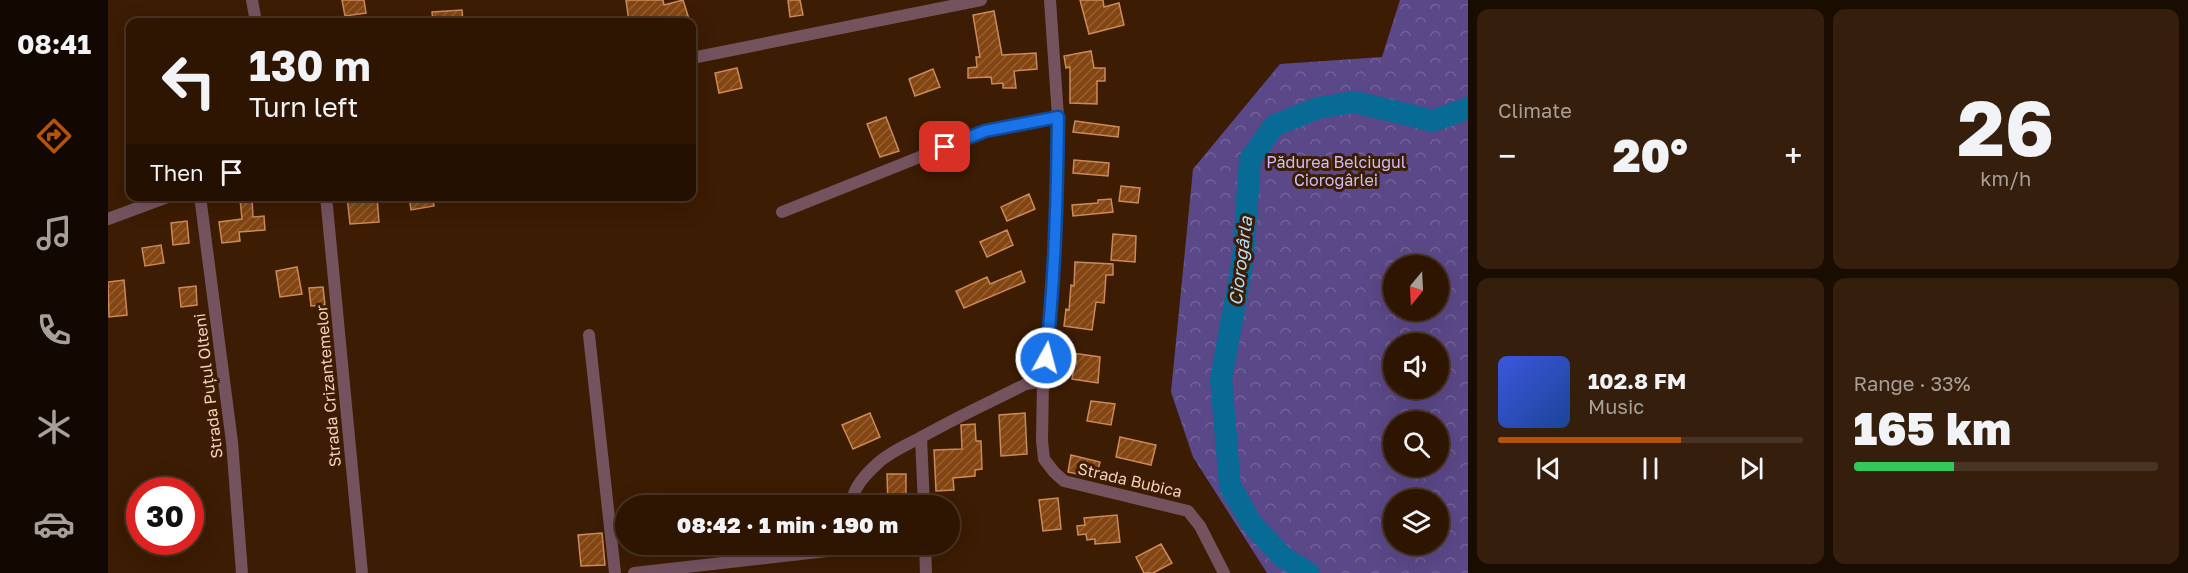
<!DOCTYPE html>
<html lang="en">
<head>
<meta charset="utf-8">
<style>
	body { margin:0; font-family:"Golos Text",sans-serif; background:#351e0c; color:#f1f3f6; height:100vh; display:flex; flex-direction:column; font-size:22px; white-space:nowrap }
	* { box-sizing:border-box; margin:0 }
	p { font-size:20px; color:#a79f99 }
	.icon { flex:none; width:33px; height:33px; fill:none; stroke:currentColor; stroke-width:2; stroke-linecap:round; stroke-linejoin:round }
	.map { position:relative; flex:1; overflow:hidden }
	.drawer { display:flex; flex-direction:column; gap:9px; padding:9px; background:#190c01; width:720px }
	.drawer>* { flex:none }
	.guide { position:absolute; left:18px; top:18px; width:570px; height:183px; border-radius:12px; box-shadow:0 6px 24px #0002,0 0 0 2px #483424; background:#2d1502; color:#f1f3f6; overflow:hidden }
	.needle { width:39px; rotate:198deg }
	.tools { position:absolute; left:1275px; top:255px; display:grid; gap:12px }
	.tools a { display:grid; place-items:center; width:66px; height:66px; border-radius:50%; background:#2d1502; box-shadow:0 6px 24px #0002,0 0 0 2px #483424; font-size:30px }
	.speed { position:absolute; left:18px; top:477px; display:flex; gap:12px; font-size:30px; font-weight:700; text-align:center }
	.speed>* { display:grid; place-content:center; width:78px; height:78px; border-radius:50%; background:#2d1502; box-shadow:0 6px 24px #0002,0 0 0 2px #483424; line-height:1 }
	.speed .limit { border:9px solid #d22; background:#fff; color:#111 }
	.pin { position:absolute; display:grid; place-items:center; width:51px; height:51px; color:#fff; margin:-26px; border-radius:12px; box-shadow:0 3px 9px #0006 }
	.me { position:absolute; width:66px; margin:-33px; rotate:7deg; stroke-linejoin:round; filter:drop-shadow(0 0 4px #0008) }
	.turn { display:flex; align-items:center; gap:21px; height:126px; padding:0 24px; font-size:27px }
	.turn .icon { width:78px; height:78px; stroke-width:2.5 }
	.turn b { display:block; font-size:42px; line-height:51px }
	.then { display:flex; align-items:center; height:57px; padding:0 24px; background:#0003; gap:12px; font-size:22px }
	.big { font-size:45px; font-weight:800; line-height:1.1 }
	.drawer .card { flex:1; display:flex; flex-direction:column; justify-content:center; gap:9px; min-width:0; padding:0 21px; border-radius:12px; background:#351e0c }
	.drawer .dial { align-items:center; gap:0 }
	.dial b { font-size:78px; line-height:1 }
	.song { display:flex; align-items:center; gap:18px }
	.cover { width:72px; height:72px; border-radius:9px; background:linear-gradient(135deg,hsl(230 70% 55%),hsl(220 70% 35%)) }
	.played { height:6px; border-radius:3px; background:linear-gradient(90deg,#b45309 60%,#483424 60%) }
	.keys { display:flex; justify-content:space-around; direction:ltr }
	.heat { display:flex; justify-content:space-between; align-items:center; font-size:33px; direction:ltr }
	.charge { height:9px; border-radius:4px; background:linear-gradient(90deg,#34c759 33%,#483424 0) }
	.drawer .tiles { flex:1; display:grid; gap:9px; grid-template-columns:repeat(2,1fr) }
	.trip { position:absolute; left:507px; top:495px; width:345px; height:60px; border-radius:30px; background:#2d1502; box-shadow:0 6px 24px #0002,0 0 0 2px #483424; font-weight:800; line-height:60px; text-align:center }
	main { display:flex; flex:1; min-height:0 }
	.menu { display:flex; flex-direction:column; width:108px; justify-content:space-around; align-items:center; background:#120801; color:#a79f99 }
	.menu .icon { width:42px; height:42px }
	.menu .on { color:#b45309 }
	.menu b { font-size:27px; color:#f1f3f6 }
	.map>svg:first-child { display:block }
</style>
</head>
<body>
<main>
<nav class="menu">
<b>08:41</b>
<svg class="icon on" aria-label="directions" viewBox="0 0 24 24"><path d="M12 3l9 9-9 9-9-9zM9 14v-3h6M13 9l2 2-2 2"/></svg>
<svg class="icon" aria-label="music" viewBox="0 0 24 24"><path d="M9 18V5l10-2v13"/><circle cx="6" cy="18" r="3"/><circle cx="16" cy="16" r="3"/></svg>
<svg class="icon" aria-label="phone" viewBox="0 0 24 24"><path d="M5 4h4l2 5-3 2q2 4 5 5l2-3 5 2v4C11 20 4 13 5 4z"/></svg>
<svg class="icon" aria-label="climate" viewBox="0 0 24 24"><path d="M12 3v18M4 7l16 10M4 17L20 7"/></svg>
<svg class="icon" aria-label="car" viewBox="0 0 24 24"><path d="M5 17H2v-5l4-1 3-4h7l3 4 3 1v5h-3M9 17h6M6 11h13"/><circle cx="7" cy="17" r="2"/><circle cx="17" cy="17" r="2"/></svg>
</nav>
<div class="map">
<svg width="1360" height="573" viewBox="0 0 1360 573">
	<defs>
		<pattern id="forest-crowns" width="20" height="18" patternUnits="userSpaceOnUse" patternTransform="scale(1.5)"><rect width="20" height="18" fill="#5b4888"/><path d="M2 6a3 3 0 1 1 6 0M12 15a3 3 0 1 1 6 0" fill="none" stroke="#736197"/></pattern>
		<pattern id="building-hatch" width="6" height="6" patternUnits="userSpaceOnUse" patternTransform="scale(1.5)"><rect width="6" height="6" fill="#834612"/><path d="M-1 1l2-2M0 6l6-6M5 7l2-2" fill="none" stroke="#956032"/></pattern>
	</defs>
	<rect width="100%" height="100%" fill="#3c1c02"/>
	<path fill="url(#forest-crowns)" fill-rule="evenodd" d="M 1292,0 L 1360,0 L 1360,573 L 1159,573 L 1085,457 L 1063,392 L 1085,169 L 1172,64 L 1274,57 ZM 1286,266 L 1330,266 L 1330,310 L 1286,310 ZM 1286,344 L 1330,344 L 1330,388 L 1286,388 ZM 1286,422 L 1330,422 L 1330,466 L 1286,466 ZM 1286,500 L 1330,500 L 1330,544 L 1286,544 Z"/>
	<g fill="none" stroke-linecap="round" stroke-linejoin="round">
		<path stroke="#076b96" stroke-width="22" d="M 1201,573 L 1175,557 L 1144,524 L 1122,486 L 1113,379 L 1135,259 L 1142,159 L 1167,125 L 1210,108 L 1247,102 L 1325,121 L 1360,108"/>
	</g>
	<path fill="url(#building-hatch)" stroke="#cc895a" stroke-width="1.5" d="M 234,0 L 256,0 L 258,13 L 237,16 Z
		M 518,0 L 555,0 L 556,5 L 575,0 L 582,22 L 521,22 Z
		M 680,0 L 692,0 L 695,15 L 682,17 Z
		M 972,0 L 995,0 L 996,7 L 1011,3 L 1016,25 L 981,34 Z
		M 354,10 L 355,22 L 325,22 L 324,12 Z
		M 886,11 L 894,55 L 928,53 L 929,69 L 906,71 L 908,88 L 895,88 L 895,83 L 884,84 L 883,77 L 860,78 L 860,68 L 869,67 L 868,57 L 872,57 L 865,15 Z
		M 983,51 L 986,68 L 997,68 L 997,81 L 989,81 L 989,104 L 962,103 L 962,67 L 958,68 L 956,56 Z
		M 629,68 L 634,88 L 611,93 L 607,73 Z
		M 825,69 L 832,87 L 807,96 L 801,79 Z
		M 778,117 L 791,151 L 772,157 L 759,124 Z
		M 967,121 L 1011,127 L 1010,137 L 965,132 Z
		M 966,160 L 1001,163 L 1000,176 L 965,173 Z
		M 1013,186 L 1032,188 L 1030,203 L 1011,201 Z
		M 921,194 L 927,209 L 899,221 L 893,207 Z
		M 239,196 L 269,197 L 271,222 L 242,224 Z
		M 301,196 L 324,196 L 326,206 L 303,210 Z
		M 132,199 L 144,199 L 145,217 L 156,216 L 157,230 L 131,232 L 132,241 L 114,243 L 111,222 L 134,219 Z
		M 1003,199 L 1005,212 L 965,216 L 964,205 L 990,203 L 990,200 Z
		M 79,221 L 81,243 L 65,245 L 63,223 Z
		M 899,230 L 905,245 L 879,257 L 872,242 Z
		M 1005,234 L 1028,236 L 1027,262 L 1003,260 Z
		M 53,245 L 56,263 L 37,266 L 34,248 Z
		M 967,262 L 1005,264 L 1005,275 L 998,275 L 996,303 L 988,302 L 984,330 L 956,326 L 958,309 L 961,310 L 963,285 L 966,286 Z
		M 189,267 L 194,294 L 172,297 L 168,271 Z
		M 913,271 L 917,282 L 856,308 L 848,291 L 879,277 L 882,284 Z
		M 16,280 L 19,315 L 1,317 L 0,282 Z
		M 88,286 L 89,305 L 73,307 L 71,288 Z
		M 215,287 L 217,305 L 203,306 L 201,288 Z
		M 950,351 L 992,357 L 990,383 L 964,379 L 966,366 L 948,363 Z
		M 983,401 L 1007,404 L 1003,425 L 979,421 Z
		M 762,413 L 772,437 L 745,449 L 734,425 Z
		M 917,413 L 919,454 L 893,456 L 891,415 Z
		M 867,424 L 868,441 L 873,441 L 874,469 L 867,470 L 867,476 L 845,478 L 846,490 L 828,491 L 826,450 L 854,449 L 853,425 Z
		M 1012,437 L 1048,445 L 1043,465 L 1008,457 Z
		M 963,455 L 992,462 L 988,478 L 960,472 Z
		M 779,474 L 798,474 L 798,506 L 780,506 Z
		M 950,498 L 953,529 L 935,531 L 931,500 Z
		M 1009,515 L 1012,542 L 987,544 L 987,539 L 979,540 L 978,534 L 970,535 L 969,526 L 977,525 L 976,518 Z
		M 494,533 L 497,565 L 473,566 L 470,535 Z
		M 1053,544 L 1064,563 L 1045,573 L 1036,573 L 1028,557 Z"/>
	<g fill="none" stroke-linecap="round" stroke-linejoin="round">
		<path stroke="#74535f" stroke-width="12" d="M 144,0 L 148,22
			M 942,0 L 950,117 L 949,207 L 943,312 L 935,381 L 934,441 L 936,459 L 946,472 L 956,481 L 1080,511 L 1092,526 L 1116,573
			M 584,58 L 873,0
			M 92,196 L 124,442 L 134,573
			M 218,196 L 254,573
			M 674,212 L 877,131 L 950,117
			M 0,219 L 62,196
			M 481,335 L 507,573
			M 813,437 L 816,506
			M 744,506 C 743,489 758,474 770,463 C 781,453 796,446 810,439 C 845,419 882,402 918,384 L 935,381
			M 817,544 L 818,573
			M 526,573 L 728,550 L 741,544"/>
	</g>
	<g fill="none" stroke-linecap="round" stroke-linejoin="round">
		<g stroke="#114b97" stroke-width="15">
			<path id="route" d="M 837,147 L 877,131 L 950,117 C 949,197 947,278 938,358"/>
		</g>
		<use href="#route" stroke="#1a73e8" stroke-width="10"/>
	</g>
	<g text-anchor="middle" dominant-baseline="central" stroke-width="6" stroke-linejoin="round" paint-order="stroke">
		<g font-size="16" fill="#ccbff8" stroke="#3c1c02">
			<text x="1228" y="162">Pădurea Belciugul<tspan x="1228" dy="18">Ciorogârlei</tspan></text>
		</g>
		<g font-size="16" fill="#f4d0b9" stroke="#3c1c02">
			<text transform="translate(100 386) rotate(-97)">Strada Puțul Olteni</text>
			<text transform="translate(220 386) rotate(-95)">Strada Crizantemelor</text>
			<text transform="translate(1022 480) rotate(13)">Strada Bubica</text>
		</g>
		<g font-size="18" font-style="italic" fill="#b4dbf4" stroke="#3c1c02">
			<text transform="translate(1132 261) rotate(-83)">Ciorogârla</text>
		</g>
	</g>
</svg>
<div class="tools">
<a><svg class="needle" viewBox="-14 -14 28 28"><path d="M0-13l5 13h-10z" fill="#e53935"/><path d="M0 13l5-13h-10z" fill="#a79f99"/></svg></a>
<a><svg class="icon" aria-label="sound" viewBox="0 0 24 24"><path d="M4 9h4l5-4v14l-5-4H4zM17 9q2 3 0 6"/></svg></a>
<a><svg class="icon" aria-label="search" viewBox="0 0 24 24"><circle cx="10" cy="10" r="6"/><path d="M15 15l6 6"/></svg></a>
<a><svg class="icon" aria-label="layers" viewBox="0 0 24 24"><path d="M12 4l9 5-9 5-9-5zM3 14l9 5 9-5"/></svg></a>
</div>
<div class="speed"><div class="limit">30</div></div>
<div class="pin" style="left:837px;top:147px;background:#d93025"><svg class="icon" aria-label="arrive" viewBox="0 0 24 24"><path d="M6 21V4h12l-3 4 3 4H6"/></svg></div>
<svg class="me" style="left:938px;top:358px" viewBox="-20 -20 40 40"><circle r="17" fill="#1a73e8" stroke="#fff" stroke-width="3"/><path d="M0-11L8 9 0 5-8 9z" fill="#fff"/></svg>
<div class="trip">08:42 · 1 min · 190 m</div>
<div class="guide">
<div class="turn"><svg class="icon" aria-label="left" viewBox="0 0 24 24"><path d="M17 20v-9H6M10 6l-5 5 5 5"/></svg><div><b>130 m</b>Turn left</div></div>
<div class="then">Then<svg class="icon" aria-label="arrive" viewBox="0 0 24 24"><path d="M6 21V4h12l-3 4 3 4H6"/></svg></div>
</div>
</div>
<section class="drawer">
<div class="tiles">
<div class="card"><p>Climate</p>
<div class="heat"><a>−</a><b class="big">20°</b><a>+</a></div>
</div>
<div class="card dial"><b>26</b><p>km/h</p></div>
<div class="card">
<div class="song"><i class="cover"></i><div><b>102.8 FM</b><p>Music</p></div></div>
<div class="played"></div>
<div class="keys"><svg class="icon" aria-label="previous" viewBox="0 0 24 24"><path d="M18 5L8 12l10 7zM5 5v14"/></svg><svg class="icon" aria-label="pause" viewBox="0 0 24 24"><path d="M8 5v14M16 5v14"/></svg><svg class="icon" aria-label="next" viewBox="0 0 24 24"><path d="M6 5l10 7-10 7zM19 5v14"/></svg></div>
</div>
<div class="card"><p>Range · 33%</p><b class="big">165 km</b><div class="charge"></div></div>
</div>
</section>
</main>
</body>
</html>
